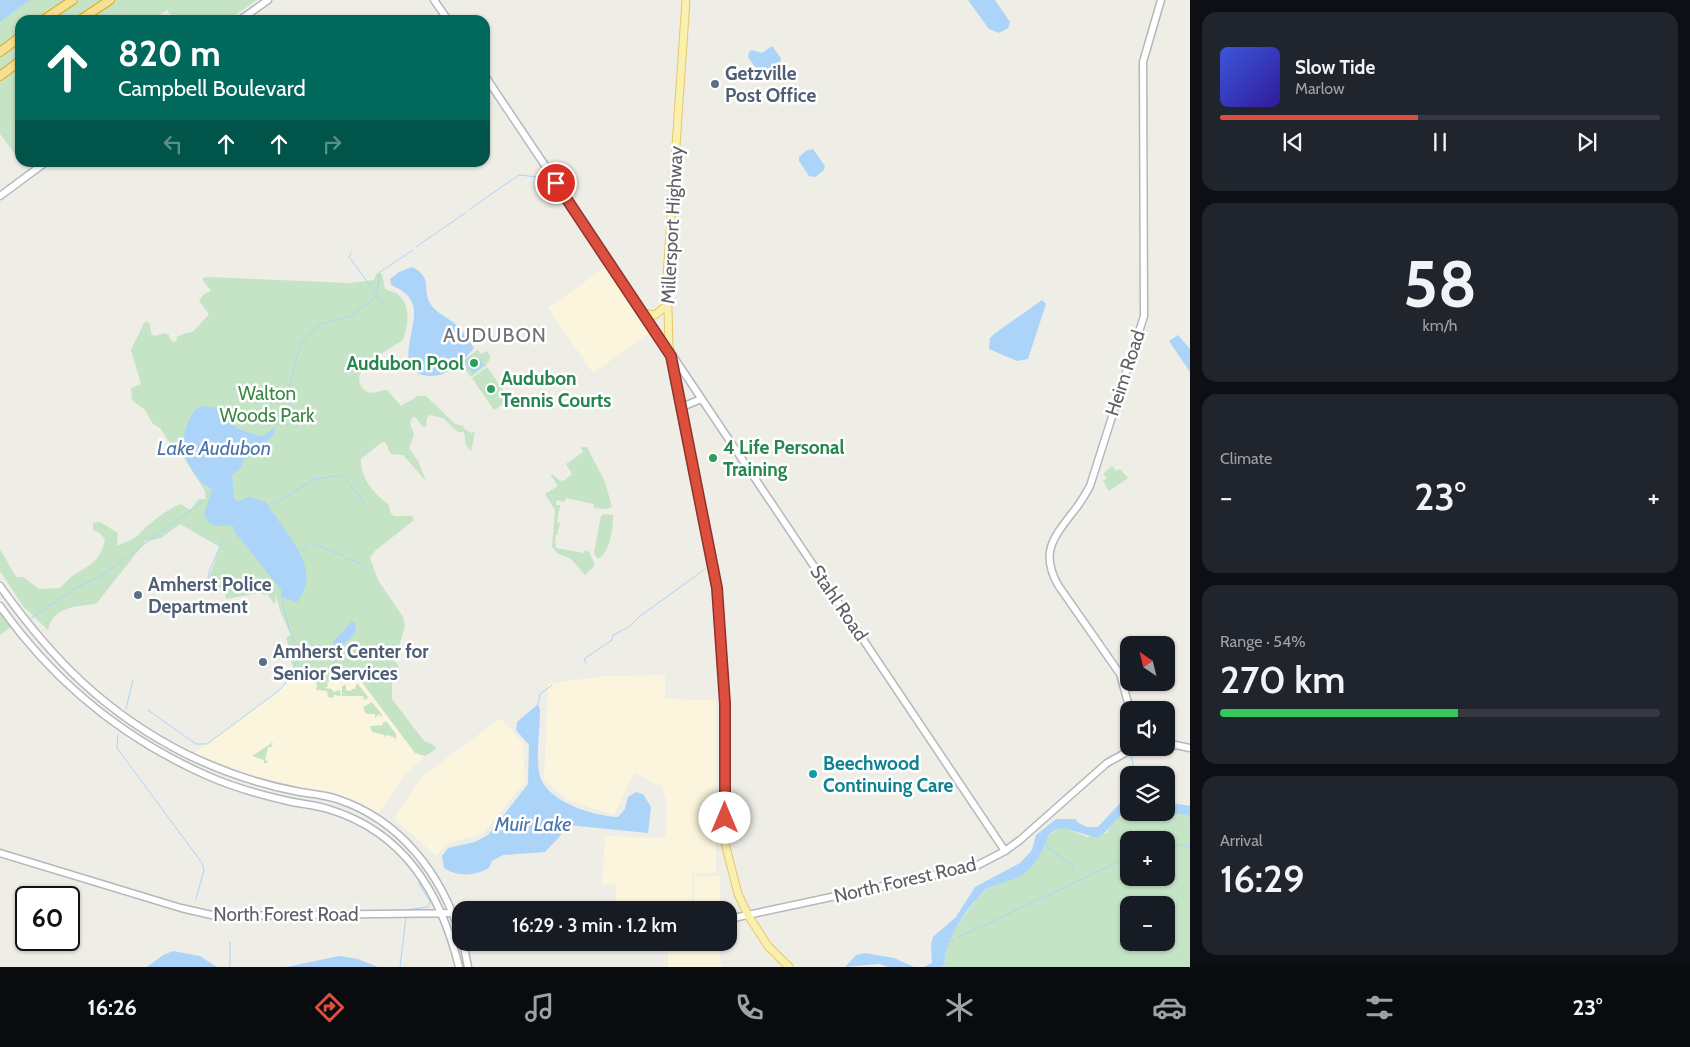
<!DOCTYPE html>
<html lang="en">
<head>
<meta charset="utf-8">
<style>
	body { margin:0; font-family:Cabin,sans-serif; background:#20242c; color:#f1f3f6; height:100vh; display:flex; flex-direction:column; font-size:19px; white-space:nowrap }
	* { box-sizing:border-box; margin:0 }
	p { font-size:16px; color:#9ea1a6 }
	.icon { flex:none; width:28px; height:28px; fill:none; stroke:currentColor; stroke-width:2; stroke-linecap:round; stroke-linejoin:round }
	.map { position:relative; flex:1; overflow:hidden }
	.sheet { display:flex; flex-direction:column; gap:12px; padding:12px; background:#0d0f14; width:500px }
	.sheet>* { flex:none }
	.banner { position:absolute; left:15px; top:15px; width:475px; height:152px; border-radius:15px; box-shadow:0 1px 4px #0004; background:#00695c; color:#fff; overflow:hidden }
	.needle { width:32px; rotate:325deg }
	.controls { position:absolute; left:1120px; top:636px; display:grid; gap:10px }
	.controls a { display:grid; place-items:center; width:55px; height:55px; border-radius:10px; background:#171b24; box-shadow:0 1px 4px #0004; font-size:25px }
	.speed { position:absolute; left:15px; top:886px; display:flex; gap:10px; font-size:25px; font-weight:700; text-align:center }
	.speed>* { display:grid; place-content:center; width:65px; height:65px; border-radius:50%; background:#171b24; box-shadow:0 1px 4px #0004; line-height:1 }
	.speed .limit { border:2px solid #111; border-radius:8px; background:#fff; color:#111 }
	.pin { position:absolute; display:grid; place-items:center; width:42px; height:42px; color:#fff; margin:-21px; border:2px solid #fff; border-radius:50%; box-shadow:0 1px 5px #0007 }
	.me { position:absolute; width:55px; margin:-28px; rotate:0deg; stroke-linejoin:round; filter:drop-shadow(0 0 4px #0008) }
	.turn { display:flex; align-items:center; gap:18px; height:105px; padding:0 20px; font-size:22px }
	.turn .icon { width:65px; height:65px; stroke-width:2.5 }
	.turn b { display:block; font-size:35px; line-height:42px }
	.lanes { display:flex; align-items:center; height:48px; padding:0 20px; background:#0003; justify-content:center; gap:25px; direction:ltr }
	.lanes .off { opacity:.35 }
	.big { font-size:38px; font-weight:600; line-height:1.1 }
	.sheet .card { flex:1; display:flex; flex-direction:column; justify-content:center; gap:8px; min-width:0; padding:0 18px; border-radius:15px; background:#20242c }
	.sheet .dial { align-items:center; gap:0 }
	.dial b { font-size:65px; line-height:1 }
	.song { display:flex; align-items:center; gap:15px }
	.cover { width:60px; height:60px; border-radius:8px; background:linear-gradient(135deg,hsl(230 70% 55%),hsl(250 70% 35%)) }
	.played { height:5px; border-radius:2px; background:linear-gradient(90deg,#dc4f3e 45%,#363941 45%) }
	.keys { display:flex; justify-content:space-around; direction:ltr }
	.heat { display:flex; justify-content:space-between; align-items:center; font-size:28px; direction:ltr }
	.charge { height:8px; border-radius:4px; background:linear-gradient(90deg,#34c759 54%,#363941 0) }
	.trip { position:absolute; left:452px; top:901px; width:285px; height:50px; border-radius:15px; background:#171b24; box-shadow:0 1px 4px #0004; font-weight:600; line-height:50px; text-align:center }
	.menu { display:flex; height:80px; justify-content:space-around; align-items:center; background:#090b0e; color:#9ea1a6 }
	.menu .icon { width:35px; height:35px }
	.menu .selected { color:#dc4f3e }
	.menu b { font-size:22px; color:#f1f3f6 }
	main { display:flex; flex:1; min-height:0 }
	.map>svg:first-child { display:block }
</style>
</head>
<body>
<main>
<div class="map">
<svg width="1190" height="967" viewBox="0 0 1190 967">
	<rect width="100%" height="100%" fill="#eeede6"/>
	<path fill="#fbf5de" d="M 607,266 L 650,333 L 593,373 L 548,308 Z
		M 307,662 L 356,674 L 415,753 L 425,756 L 402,778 L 379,813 L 336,796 L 251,775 L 194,753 L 277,692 Z
		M 665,675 L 665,699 L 716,700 L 716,873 L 692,873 L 692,910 L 615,909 L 617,885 L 602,884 L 605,836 L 666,838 L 667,804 L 662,787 L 634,773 L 614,815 L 568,800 L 544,779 L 548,684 L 603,676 Z
		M 501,718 L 523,743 L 525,782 L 484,833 L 446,844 L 436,856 L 394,818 L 421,777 Z
		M 694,876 L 720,876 L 720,910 L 694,910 Z
		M 668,943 L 719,943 L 721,967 L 668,967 Z"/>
	<path fill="#c4e4c5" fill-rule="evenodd" d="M 30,0 L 257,0 L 228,20 L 174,20 L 167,10 L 151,20 L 20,20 L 20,152 L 16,155 L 0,134 L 0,22 Z
		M 377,273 L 382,274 L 385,289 C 389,291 396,292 400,296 C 411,308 408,326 403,340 C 391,349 352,366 360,384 C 361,387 365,391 368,392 C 375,395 380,389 387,390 L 401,406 L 418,396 L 426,396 L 455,424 L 464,426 L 463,428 L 471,433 L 475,432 L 471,451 L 466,445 L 464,432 L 458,432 L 443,418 L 430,415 L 427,418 L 426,427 L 423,427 L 415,417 L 412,418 L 410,423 L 414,435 L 409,448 L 418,461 L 426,481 L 403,455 L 391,454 L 385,442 L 382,442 L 361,459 C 360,478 375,495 389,505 L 390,512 L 394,516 L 412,516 L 414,520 L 375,551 L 370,558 L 378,580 L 403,617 L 405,627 L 399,646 L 392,652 L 393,660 L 399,666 L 392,673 L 392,699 L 424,741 L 434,745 L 436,749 L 425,756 L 415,753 L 358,677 L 346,681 L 345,677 L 327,682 L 328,686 L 325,688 L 332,689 L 333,692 L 340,690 L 341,696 L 334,695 L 333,698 L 328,697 L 327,691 L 316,690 L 317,684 L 310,674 L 302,679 C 286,660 293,658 286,638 L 291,635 L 280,611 L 276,595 L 275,605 L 268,595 L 258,593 L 226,599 L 225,592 L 207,583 L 220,547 L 180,524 L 161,538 L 146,541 L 96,604 C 77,606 52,607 48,630 L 23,606 L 0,571 L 0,549 L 16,577 L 23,577 L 39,589 L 59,588 C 65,584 69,578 74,575 C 93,563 99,562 105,540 L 100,533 L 93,530 L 93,523 L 100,522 L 118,533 L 117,546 C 123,543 133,540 138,535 C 150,523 164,511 181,504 L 190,510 L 199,499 L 206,499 L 205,491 L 184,458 L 180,441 L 179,440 L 177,454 L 160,428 L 153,424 L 145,410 L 132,400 L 131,388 L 141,384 L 131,350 L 144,323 L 147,321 L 150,324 L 151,333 L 154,336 L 165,333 L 169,335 L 171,341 L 176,342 L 177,337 L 186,333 L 193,332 L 209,314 L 199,301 L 204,294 L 211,291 L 202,279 L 206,277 L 350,283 L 374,280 Z
		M 478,350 L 481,354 L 487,351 L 490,356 L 489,361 L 486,364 L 487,365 L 471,377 L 460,362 Z
		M 487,367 L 510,400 L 494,410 L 472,378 Z
		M 581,447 L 587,447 L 605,482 L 612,507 L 605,509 L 594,508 L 594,504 L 566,498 L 564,502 L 557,500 L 556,505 L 560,505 L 557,522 L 560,523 L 557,535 L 555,535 L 556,541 L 553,543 L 556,543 L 556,548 L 584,553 L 585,550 L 589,552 L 595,565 L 585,575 L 571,559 L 557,553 L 552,547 L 555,510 L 545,494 L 558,486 L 551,476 L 552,474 L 560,481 L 565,480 L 572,474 L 566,464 L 583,452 Z
		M 1112,466 L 1116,471 L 1120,469 L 1128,478 L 1109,491 L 1103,481 L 1107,478 L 1103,474 Z
		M 604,514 L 613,515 C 613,529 610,552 598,559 L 594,553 L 601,516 Z
		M 0,611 L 11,627 L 0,635 Z
		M 356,684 L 358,684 L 368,697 L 367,699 L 364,700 L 363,696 L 342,696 L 342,686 L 346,685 L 346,690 L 351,691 L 352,689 L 355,689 Z
		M 372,702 L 382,715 L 381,717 L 379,714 L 375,718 L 375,714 L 366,714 L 363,707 Z
		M 383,722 L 387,722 L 396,734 L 396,740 L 394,737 L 386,735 L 385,738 L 384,735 L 372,732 L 370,726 L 383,725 Z
		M 273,742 L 271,747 L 268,747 L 265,760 L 268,761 L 267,763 L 264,763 L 264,760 L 252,756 Z
		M 1174,811 L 1187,815 L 1190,819 L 1190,967 L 943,967 L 945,963 L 943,955 L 954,931 L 977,898 L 988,888 L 1023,875 L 1040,855 L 1045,840 L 1049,836 L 1059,828 L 1064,828 L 1087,837 L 1107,833 C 1120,804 1147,814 1174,811 ZM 1129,840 L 1166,840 L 1166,878 L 1129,878 ZM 1129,905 L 1166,905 L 1166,942 L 1129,942 Z"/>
	<path fill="#acd4f9" d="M 0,0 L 30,0 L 0,22 Z
		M 968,0 L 995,0 L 1010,22 L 1008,28 L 999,33 L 989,29 Z
		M 772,46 L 781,58 L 780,63 L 765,72 L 758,71 L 748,57 L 749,52 L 752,50 L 762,53 Z
		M 813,149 L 825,166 L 824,170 L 815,177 L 809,176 L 799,161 L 799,157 L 806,151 Z
		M 412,267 C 435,278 420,291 432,306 C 438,314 447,317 454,323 C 462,330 468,339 474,348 C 463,361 449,377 430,376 C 389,374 420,327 413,305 C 410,294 400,289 391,285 L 390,279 L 399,272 Z
		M 1042,300 L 1046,304 L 1028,359 L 1017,361 L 989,349 L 990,338 L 994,334 Z
		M 1178,335 L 1190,349 L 1190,372 L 1169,341 Z
		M 471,357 L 476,363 L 480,360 L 484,365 L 473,373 L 465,362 Z
		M 202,406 L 219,408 C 226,425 245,434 263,436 L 274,428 L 275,432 L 262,448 L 242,461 L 243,465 L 232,475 L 234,498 L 238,501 L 249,497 L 266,502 C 283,532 325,567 297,602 L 281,597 L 281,590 L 233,530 L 234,527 C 221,522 214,533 204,515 L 212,489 C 209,487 205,486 202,483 C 186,466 178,444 188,423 C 192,414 193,409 202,406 Z
		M 352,621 L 355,623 L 356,632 L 341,647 L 334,647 L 333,642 Z
		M 538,704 L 540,710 C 540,730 536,753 539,772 C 543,801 593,816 618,817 L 625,809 L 628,797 L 636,792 L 643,794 L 651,807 L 648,833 L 568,825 L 562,829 L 561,835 L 545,852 L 503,855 L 492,861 L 489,868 C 475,876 457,877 444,868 L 442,856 L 448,848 L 475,842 L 488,835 L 528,784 L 529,745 L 516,730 L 517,722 Z
		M 1129,802 L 1129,812 C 1113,817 1110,832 1097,838 L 1063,828 C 1045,831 1047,843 1040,855 C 1037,861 1028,871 1023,875 C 1015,880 989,886 985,890 C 971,902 941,945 945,964 L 942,967 L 924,967 L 932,963 L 931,944 L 933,937 L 956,917 L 975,887 L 1020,863 L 1032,850 L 1036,835 L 1056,819 L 1076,819 L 1077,822 L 1087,827 L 1098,827 L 1120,803 Z
		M 1166,802 L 1190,806 L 1190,819 L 1187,815 L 1166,812 Z
		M 173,951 L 200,956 L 217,967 L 147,967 L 163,955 Z
		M 865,953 L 894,958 L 914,967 L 888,967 L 879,964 L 845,967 L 856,955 Z
		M 339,956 L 358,959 L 378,967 L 287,967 Z"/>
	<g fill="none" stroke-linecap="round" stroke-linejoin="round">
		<path stroke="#acd4f9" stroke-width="1" d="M 470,209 L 519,175 L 547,178
			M 416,247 L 465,213
			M 351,253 L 349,257 L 376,293
			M 377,294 L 380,272 L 413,250
			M 279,416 L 291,401 L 290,385 L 301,342 L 321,324 L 351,316 L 376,297 L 380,298 L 383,303
			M 274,428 L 279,420
			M 277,502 L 315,479 L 342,475 L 364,503
			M 268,505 L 273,502
			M 312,543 L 343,556
			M 301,552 L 308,543
			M 347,559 L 357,561 L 363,567
			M 207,583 L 210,569 L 223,540
			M 31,618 L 79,586 L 101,576 L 202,502
			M 586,663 L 584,659 L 612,640 L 613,635 L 629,627 L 639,617 L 705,569
			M 538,704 L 540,694 L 552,685
			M 126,709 L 133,680
			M 148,710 L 196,744 L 207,744 L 277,692 L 285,684 L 300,655 L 298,646 L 290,632 L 282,599
			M 118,734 L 117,748 L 202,863 L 204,870 L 196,899
			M 1123,803 L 1124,780 L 1134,768 L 1131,756
			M 1045,839 L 1047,847 L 1071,864 L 1074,870
			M 1166,848 L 1178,845 L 1190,847
			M 405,910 L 428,907 L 430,902 L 418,882
			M 959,937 L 1129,857
			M 230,942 L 230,967
			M 947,942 L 954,941
			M 400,967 L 406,917"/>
		<g stroke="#b4b7bc" stroke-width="9">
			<path id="secondary" d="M 434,0 L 448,20
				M 240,20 L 268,0
				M 485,76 L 1005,851
				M 0,196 L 46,162
				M 682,407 L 701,399
				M 0,586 C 52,659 105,713 186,754 C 221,771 262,785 300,792 C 313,794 325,795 337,799 C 401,820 442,875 461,937
				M 0,606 C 53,681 124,739 208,776 C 233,787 261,795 288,801 C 301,804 315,805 328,809 C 405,832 441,894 459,967
				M 1130,710 L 1120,674 L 1058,585 C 1040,553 1053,538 1073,512 C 1080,504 1085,495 1090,486 L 1144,316 L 1143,62 L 1161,0
				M 1166,743 L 1190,748
				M 0,853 L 181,908 L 216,916 L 461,913
				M 729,919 L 976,866 L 1005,851 L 1020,840 L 1107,763 L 1134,748
				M 463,942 L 468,967"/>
		</g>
		<g stroke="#e7c766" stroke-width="9">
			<path id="primary" d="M 686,0 L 667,277 L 669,345 L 717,588 L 725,705 L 725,843 L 738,894 L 748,915 L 768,946 L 789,967
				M 642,313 L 655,315 L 667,305"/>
		</g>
		<g stroke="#e3a811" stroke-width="10">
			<path id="highway" d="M 43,20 L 73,0
				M 80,20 L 110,0
				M 0,52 L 20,37
				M 0,76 L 20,61"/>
		</g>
		<use href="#secondary" stroke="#fff" stroke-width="6"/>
		<use href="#primary" stroke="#f9f0b0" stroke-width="7"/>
		<use href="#highway" stroke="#f5e096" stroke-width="8"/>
	</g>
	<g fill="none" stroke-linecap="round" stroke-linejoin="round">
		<g stroke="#8f3328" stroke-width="12">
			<path id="route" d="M 556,183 L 671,356 L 717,588 L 725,704 L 725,818"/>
		</g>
		<use href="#route" stroke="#dc4f3e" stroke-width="9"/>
	</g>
	<g fill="#5c6f8a" stroke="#fff" stroke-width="2">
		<circle cx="715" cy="84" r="5"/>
		<circle cx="138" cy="595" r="5"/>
		<circle cx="263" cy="662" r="5"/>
	</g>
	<g fill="#2e9e5b" stroke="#fff" stroke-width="2">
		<circle cx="474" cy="363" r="5"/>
		<circle cx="491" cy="389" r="5"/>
		<circle cx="713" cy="458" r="5"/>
	</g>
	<circle fill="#0f9aa8" stroke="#fff" stroke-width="2" cx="813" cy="774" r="5"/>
	<g text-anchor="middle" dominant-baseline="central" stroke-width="5" stroke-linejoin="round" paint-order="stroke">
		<g font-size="19" font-weight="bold" fill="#4e5e75" stroke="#fff" text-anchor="start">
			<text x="725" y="73">Getzville<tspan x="725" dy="22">Post Office</tspan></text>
			<text x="148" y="584">Amherst Police<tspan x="148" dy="22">Department</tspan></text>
			<text x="273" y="651">Amherst Center for<tspan x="273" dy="22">Senior Services</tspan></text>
		</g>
		<g font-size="19" fill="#5d6065" stroke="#fff">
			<text transform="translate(672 225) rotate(-87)">Millersport Highway</text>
			<text transform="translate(1125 373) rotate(-72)">Heim Road</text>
			<text transform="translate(839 603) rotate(56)">Stahl Road</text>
			<text transform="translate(905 880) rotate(-13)">North Forest Road</text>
			<text x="286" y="914">North Forest Road</text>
		</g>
		<g font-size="19" font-weight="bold" fill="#27864d" stroke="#fff" text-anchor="start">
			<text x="464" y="363" text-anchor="end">Audubon Pool</text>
			<text x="501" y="378">Audubon<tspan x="501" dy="22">Tennis Courts</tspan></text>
			<text x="723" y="447">4 Life Personal<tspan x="723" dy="22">Training</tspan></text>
		</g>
		<g font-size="19" fill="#3d8542" stroke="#fff">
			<text x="267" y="393">Walton<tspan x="267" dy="22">Woods Park</tspan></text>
		</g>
		<g font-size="19" font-weight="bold" fill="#0d838f" stroke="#fff" text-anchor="start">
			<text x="823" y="763">Beechwood<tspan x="823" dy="22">Continuing Care</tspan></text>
		</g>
		<g font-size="20" letter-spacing="1" fill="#6e7277" stroke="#fff">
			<text x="495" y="335">AUDUBON</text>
		</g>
		<g font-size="20" font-style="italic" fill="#4975aa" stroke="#fff">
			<text x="214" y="448">Lake Audubon</text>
			<text x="533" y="824">Muir Lake</text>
		</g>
	</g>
</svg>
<div class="controls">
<a><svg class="needle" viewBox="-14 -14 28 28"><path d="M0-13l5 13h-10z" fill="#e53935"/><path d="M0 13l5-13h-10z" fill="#9ea1a6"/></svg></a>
<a><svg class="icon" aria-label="sound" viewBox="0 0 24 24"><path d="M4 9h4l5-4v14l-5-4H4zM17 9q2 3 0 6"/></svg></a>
<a><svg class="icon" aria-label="layers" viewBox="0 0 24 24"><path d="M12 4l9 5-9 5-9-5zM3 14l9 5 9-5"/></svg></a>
<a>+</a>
<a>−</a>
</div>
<div class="speed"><div class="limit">60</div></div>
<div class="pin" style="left:556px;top:183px;background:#d93025"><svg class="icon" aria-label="arrive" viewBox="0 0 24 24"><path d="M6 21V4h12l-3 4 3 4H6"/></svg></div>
<svg class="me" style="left:725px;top:818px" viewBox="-20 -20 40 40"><circle r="19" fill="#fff"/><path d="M0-13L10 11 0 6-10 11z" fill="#dc4f3e"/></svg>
<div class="trip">16:29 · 3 min · 1.2 km</div>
<div class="banner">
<div class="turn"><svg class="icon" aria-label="ahead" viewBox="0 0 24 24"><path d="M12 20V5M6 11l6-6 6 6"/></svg><div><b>820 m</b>Campbell Boulevard</div></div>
<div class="lanes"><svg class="icon off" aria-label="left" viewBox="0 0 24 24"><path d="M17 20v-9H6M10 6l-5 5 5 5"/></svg><svg class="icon" aria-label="ahead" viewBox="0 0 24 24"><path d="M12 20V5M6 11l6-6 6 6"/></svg><svg class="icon" aria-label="ahead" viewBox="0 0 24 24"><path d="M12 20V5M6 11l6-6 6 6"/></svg><svg class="icon off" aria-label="right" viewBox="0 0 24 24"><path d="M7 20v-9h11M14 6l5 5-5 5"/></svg></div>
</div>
</div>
<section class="sheet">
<div class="card">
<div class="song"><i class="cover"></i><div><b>Slow Tide</b><p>Marlow</p></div></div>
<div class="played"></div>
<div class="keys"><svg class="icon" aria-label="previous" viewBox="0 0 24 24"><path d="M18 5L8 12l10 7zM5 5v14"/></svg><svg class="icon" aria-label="pause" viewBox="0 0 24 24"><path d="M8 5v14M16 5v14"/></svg><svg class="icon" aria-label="next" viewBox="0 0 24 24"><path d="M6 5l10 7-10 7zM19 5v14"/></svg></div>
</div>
<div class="card dial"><b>58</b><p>km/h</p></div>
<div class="card"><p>Climate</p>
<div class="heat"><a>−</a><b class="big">23°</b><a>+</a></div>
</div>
<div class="card"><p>Range · 54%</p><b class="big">270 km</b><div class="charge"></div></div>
<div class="card"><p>Arrival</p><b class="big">16:29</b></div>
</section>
</main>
<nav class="menu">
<b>16:26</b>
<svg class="icon selected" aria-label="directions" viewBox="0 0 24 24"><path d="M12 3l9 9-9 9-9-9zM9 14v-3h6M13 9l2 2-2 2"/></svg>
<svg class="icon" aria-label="music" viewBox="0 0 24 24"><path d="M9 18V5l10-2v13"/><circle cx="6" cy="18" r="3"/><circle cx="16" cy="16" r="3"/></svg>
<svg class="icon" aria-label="phone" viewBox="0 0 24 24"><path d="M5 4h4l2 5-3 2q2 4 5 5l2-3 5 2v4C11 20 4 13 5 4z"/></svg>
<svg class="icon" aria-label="climate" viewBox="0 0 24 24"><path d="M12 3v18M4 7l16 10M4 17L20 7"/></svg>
<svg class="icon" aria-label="car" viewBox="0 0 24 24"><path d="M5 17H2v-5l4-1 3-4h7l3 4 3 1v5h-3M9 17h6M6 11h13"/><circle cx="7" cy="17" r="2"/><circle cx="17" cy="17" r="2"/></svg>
<svg class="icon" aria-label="filters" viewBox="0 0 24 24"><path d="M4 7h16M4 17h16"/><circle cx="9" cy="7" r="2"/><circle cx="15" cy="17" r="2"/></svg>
<b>23°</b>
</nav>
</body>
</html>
